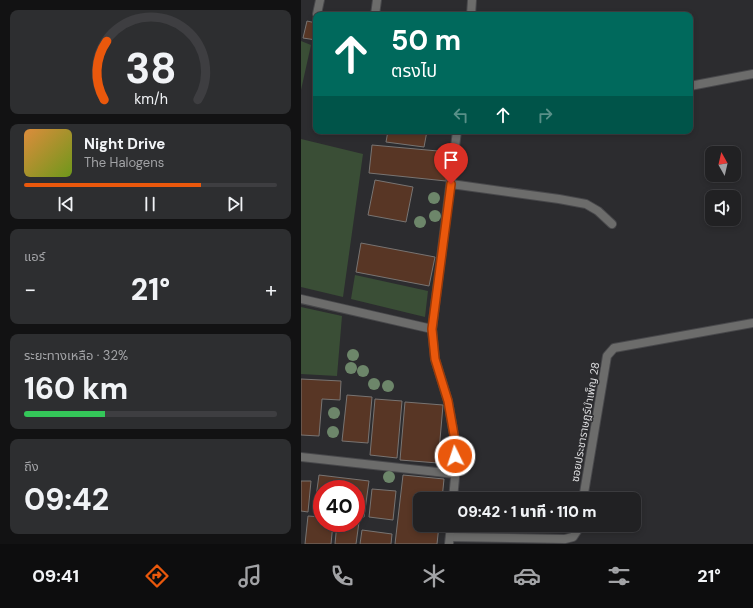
<!DOCTYPE html>
<html lang="th">
<head>
<meta charset="utf-8">
<style>
	body { margin:0; font-family:"DM Sans","Noto Sans Thai",sans-serif; background:#2d2e30; color:#f1f3f6; height:100vh; display:flex; flex-direction:column; font-size:15px; white-space:nowrap }
	* { box-sizing:border-box; margin:0 }
	p { font-size:13px; color:#a2a3a6 }
	.icon { flex:none; width:22px; height:22px; fill:none; stroke:currentColor; stroke-width:2; stroke-linecap:round; stroke-linejoin:round }
	.map { position:relative; flex:1; overflow:hidden }
	.side { display:flex; flex-direction:column; gap:10px; padding:10px; background:#121213; width:301px }
	.side>* { flex:none }
	.guide { position:absolute; left:12px; top:12px; width:380px; height:122px; border-radius:8px; box-shadow:0 2px 6px #0003,0 0 0 1px #3e3e41; background:#00695c; color:#fff; overflow:hidden }
	.needle { width:26px; rotate:352deg }
	.buttons { position:absolute; left:404px; top:146px; display:grid; gap:8px }
	.buttons a { display:grid; place-items:center; width:36px; height:36px; border-radius:8px; background:#212123; box-shadow:0 2px 6px #0003,0 0 0 1px #3e3e41; font-size:20px }
	.speed { position:absolute; left:12px; top:480px; display:flex; gap:8px; font-size:20px; font-weight:700; text-align:center }
	.speed>* { display:grid; place-content:center; width:52px; height:52px; border-radius:50%; background:#212123; box-shadow:0 2px 6px #0003,0 0 0 1px #3e3e41; line-height:1 }
	.speed .limit { border:6px solid #d22; background:#fff; color:#111 }
	.pin { position:absolute; display:grid; place-items:center; width:34px; height:34px; color:#fff; margin:-41px -17px; border-radius:50% 50% 50% 0; rotate:-45deg; box-shadow:0 0 4px #0007 }
	.pin .icon { rotate:45deg }
	.me { position:absolute; width:44px; margin:-22px; rotate:356deg; stroke-linejoin:round; filter:drop-shadow(0 0 3px #0008) }
	.turn { display:flex; align-items:center; gap:14px; height:84px; padding:0 12px; font-size:18px }
	.turn .icon { width:52px; height:52px; stroke-width:2.5 }
	.turn b { display:block; font-size:28px; line-height:34px }
	.lanes { display:flex; align-items:center; height:38px; padding:0 12px; background:#0003; justify-content:center; gap:20px; direction:ltr }
	.lanes .off { opacity:.35 }
	.big { font-size:30px; font-weight:800; line-height:1.1 }
	.side .tile { flex:1; display:flex; flex-direction:column; justify-content:center; gap:6px; min-width:0; padding:0 14px; border-radius:8px; background:#2d2e30 }
	.side .dial { align-items:center; gap:0 }
	.dial svg { height:104px; overflow:visible; fill:none; stroke:#3e3e41; stroke-width:7; stroke-linecap:round; text-anchor:middle }
	.dial text { fill:#f1f3f6; stroke:none }
	.song { display:flex; align-items:center; gap:12px }
	.cover { width:48px; height:48px; border-radius:6px; background:linear-gradient(135deg,hsl(30 70% 55%),hsl(80 70% 35%)) }
	.played { height:4px; border-radius:2px; background:linear-gradient(90deg,#ea580c 70%,#3e3e41 70%) }
	.keys { display:flex; justify-content:space-around; direction:ltr }
	.heat { display:flex; justify-content:space-between; align-items:center; font-size:22px; direction:ltr }
	.charge { height:6px; border-radius:3px; background:linear-gradient(90deg,#34c759 32%,#3e3e41 0) }
	.trip { position:absolute; left:112px; top:492px; width:228px; height:40px; border-radius:8px; background:#212123; box-shadow:0 2px 6px #0003,0 0 0 1px #3e3e41; font-weight:800; line-height:40px; text-align:center }
	.tabs { display:flex; height:64px; justify-content:space-around; align-items:center; background:#0d0d0e; color:#a2a3a6 }
	.tabs .icon { width:28px; height:28px }
	.tabs .active { color:#ea580c }
	.tabs b { font-size:18px; color:#f1f3f6 }
	main { display:flex; flex:1; min-height:0 }
	.map>svg:first-child { display:block }
</style>
</head>
<body>
<main>
<section class="side">
<div class="tile dial"><svg viewBox="0 0 100 80">
<path d="M14 69A42 42 0 1 1 86 69"/>
<path d="M14 69A42 42 0 0 1 16 24" stroke="#ea580c"/>
<text x="50" y="56" font-size="32" font-weight="700">38</text>
<text x="50" y="72" font-size="11">km/h</text>
</svg></div>
<div class="tile">
<div class="song"><i class="cover"></i><div><b>Night Drive</b><p>The Halogens</p></div></div>
<div class="played"></div>
<div class="keys"><svg class="icon" aria-label="previous" viewBox="0 0 24 24"><path d="M18 5L8 12l10 7zM5 5v14"/></svg><svg class="icon" aria-label="pause" viewBox="0 0 24 24"><path d="M8 5v14M16 5v14"/></svg><svg class="icon" aria-label="next" viewBox="0 0 24 24"><path d="M6 5l10 7-10 7zM19 5v14"/></svg></div>
</div>
<div class="tile"><p>แอร์</p>
<div class="heat"><a>−</a><b class="big">21°</b><a>+</a></div>
</div>
<div class="tile"><p>ระยะทางเหลือ · 32%</p><b class="big">160 km</b><div class="charge"></div></div>
<div class="tile"><p>ถึง</p><b class="big">09:42</b></div>
</section>
<div class="map">
<svg width="452" height="544" viewBox="0 0 452 544">
	<rect width="100%" height="100%" fill="#2c2c2f"/>
	<path fill="#3a4e36" d="M 0,41 L 10,45 L 0,90 Z
		M 0,139 L 62,154 L 42,297 L 0,287 Z
		M 54,275 L 127,291 L 124,317 L 50,299 Z
		M 0,307 L 41,316 L 36,376 L 0,374 Z"/>
	<path fill="#583625" stroke="#787472" d="M 6,21 L 15,23 L 15,40 L 2,38 Z
		M 87,131 L 126,131 L 123,147 L 85,142 Z
		M 71,145 L 148,152 L 145,181 L 68,173 Z
		M 74,180 L 112,187 L 105,222 L 67,215 Z
		M 60,243 L 134,257 L 128,286 L 55,272 Z
		M 0,379 L 40,381 L 39,400 L 21,399 L 18,436 L 0,435 Z
		M 46,395 L 71,397 L 67,443 L 41,441 Z
		M 74,399 L 101,401 L 96,458 L 69,455 Z
		M 104,402 L 142,405 L 137,463 L 99,460 Z
		M 18,475 L 68,481 L 63,517 L 55,516 L 55,489 L 21,489 L 21,513 L 13,512 Z
		M 102,475 L 143,479 L 141,499 L 119,499 L 119,525 L 138,525 L 136,544 L 94,544 Z
		M 0,481 L 10,481 L 7,512 L 0,511 Z
		M 71,489 L 95,491 L 92,520 L 68,517 Z
		M 7,516 L 21,517 L 21,523 L 32,523 L 30,544 L 4,544 Z
		M 55,522 L 58,522 L 55,544 L 34,544 L 36,523 L 55,523 Z
		M 61,530 L 91,534 L 90,544 L 59,544 Z"/>
	<g fill="none" stroke-linecap="round" stroke-linejoin="round">
		<g stroke="#48484b" stroke-width="10">
			<path id="minor" d="M 16,14 L 19,0
				M 74,15 L 76,0
				M 170,15 L 171,0
				M 389,86 L 452,74
				M 150,184 L 258,199 L 285,204 L 297,211 L 311,224
				M 131,329 L 156,131
				M 0,457 L 154,474
				M 282,499 L 306,356 L 313,348 L 452,323
				M 149,537 L 264,539 L 272,537 L 276,531 L 277,525"/>
		</g>
		<g stroke="#48484b" stroke-width="10">
			<path id="tertiary" d="M 0,299 L 131,329 L 134,359 L 147,401 L 153,435 L 155,467 L 152,499
				M 148,544 L 150,525"/>
		</g>
		<use href="#minor" stroke="#6c6c6b" stroke-width="8"/>
		<use href="#tertiary" stroke="#6c6c6b" stroke-width="8"/>
	</g>
	<g fill="#6d866a">
		<circle cx="133" cy="198" r="6"/>
		<circle cx="134" cy="216" r="6"/>
		<circle cx="119" cy="222" r="6"/>
		<circle cx="52" cy="355" r="6"/>
		<circle cx="50" cy="368" r="6"/>
		<circle cx="62" cy="371" r="6"/>
		<circle cx="73" cy="384" r="6"/>
		<circle cx="87" cy="386" r="6"/>
		<circle cx="33" cy="413" r="6"/>
		<circle cx="32" cy="432" r="6"/>
		<circle cx="88" cy="477" r="6"/>
	</g>
	<g fill="none" stroke-linecap="round" stroke-linejoin="round">
		<g stroke="#983908" stroke-width="10">
			<path id="route" d="M 150,184 L 131,329 L 134,359 L 147,401 L 153,435 L 154,456"/>
		</g>
		<use href="#route" stroke="#ea580c" stroke-width="7"/>
	</g>
	<g text-anchor="middle" dominant-baseline="central" stroke-width="3" stroke-linejoin="round" paint-order="stroke">
		<g font-size="11" fill="#dedee0" stroke="#2c2c2f">
			<text transform="translate(284 422) rotate(-80)">ซอยประชาราษฎร์บำเพ็ญ 28</text>
		</g>
	</g>
</svg>
<div class="buttons">
<a><svg class="needle" viewBox="-14 -14 28 28"><path d="M0-13l5 13h-10z" fill="#e53935"/><path d="M0 13l5-13h-10z" fill="#a2a3a6"/></svg></a>
<a><svg class="icon" aria-label="sound" viewBox="0 0 24 24"><path d="M4 9h4l5-4v14l-5-4H4zM17 9q2 3 0 6"/></svg></a>
</div>
<div class="speed"><div class="limit">40</div></div>
<div class="pin" style="left:150px;top:184px;background:#d93025"><svg class="icon" aria-label="arrive" viewBox="0 0 24 24"><path d="M6 21V4h12l-3 4 3 4H6"/></svg></div>
<svg class="me" style="left:154px;top:456px" viewBox="-20 -20 40 40"><circle r="17" fill="#ea580c" stroke="#fff" stroke-width="3"/><path d="M0-11L8 9 0 5-8 9z" fill="#fff"/></svg>
<div class="trip">09:42 · 1 นาที · 110 m</div>
<div class="guide">
<div class="turn"><svg class="icon" aria-label="ahead" viewBox="0 0 24 24"><path d="M12 20V5M6 11l6-6 6 6"/></svg><div><b>50 m</b>ตรงไป</div></div>
<div class="lanes"><svg class="icon off" aria-label="left" viewBox="0 0 24 24"><path d="M17 20v-9H6M10 6l-5 5 5 5"/></svg><svg class="icon" aria-label="ahead" viewBox="0 0 24 24"><path d="M12 20V5M6 11l6-6 6 6"/></svg><svg class="icon off" aria-label="right" viewBox="0 0 24 24"><path d="M7 20v-9h11M14 6l5 5-5 5"/></svg></div>
</div>
</div>
</main>
<nav class="tabs">
<b>09:41</b>
<svg class="icon active" aria-label="directions" viewBox="0 0 24 24"><path d="M12 3l9 9-9 9-9-9zM9 14v-3h6M13 9l2 2-2 2"/></svg>
<svg class="icon" aria-label="music" viewBox="0 0 24 24"><path d="M9 18V5l10-2v13"/><circle cx="6" cy="18" r="3"/><circle cx="16" cy="16" r="3"/></svg>
<svg class="icon" aria-label="phone" viewBox="0 0 24 24"><path d="M5 4h4l2 5-3 2q2 4 5 5l2-3 5 2v4C11 20 4 13 5 4z"/></svg>
<svg class="icon" aria-label="climate" viewBox="0 0 24 24"><path d="M12 3v18M4 7l16 10M4 17L20 7"/></svg>
<svg class="icon" aria-label="car" viewBox="0 0 24 24"><path d="M5 17H2v-5l4-1 3-4h7l3 4 3 1v5h-3M9 17h6M6 11h13"/><circle cx="7" cy="17" r="2"/><circle cx="17" cy="17" r="2"/></svg>
<svg class="icon" aria-label="filters" viewBox="0 0 24 24"><path d="M4 7h16M4 17h16"/><circle cx="9" cy="7" r="2"/><circle cx="15" cy="17" r="2"/></svg>
<b>21°</b>
</nav>
</body>
</html>
